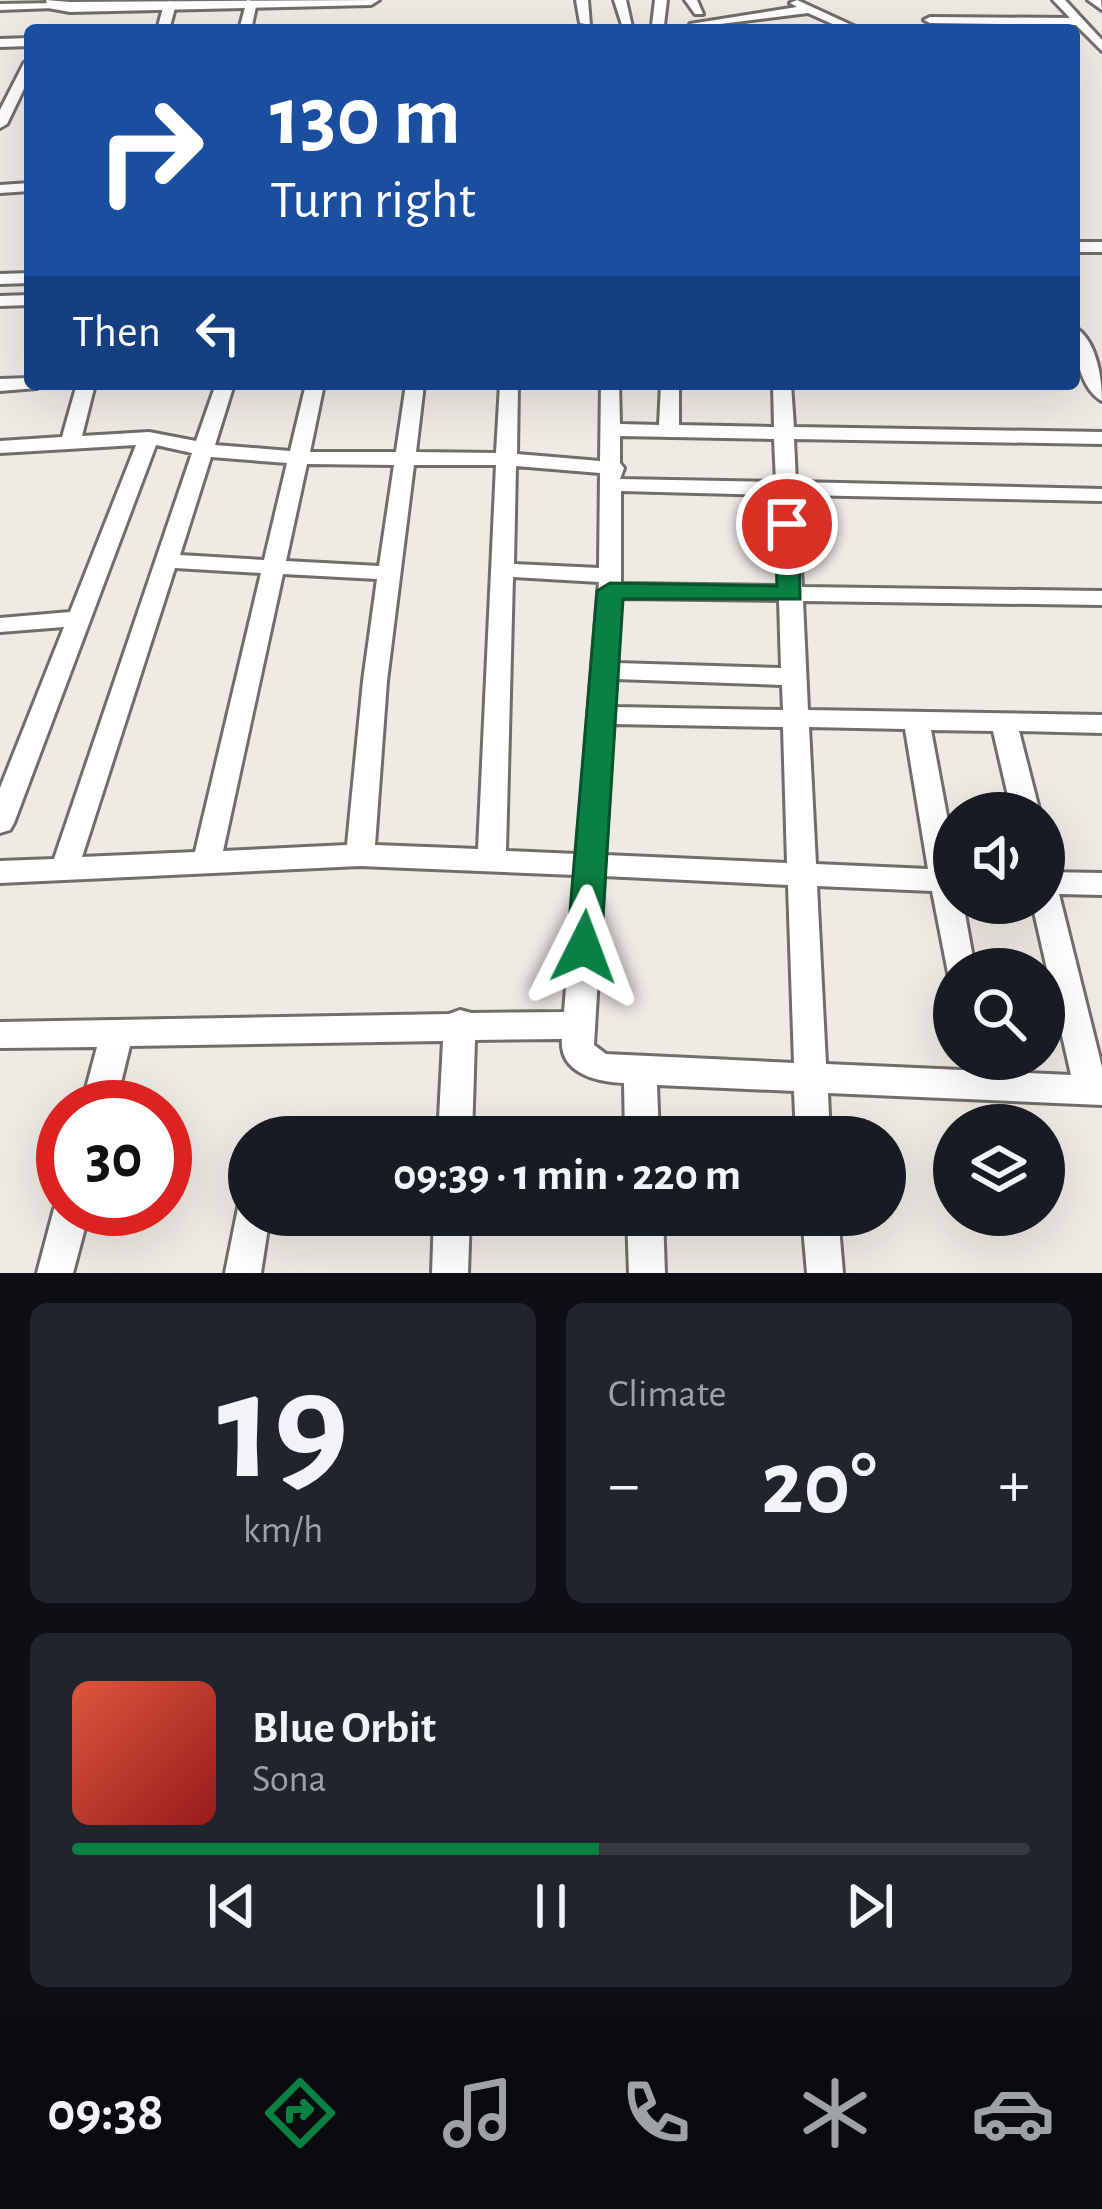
<!DOCTYPE html>
<html lang="en">
<head>
<meta charset="utf-8">
<style>
	body { margin:0; font-family:"Alegreya Sans",sans-serif; background:#20242c; color:#f1f3f6; height:100vh; display:flex; flex-direction:column; font-size:45px; white-space:nowrap }
	* { box-sizing:border-box; margin:0 }
	p { font-size:39px; color:#9ea1a6 }
	.icon { flex:none; width:66px; height:66px; fill:none; stroke:currentColor; stroke-width:2; stroke-linecap:round; stroke-linejoin:round }
	.map { position:relative; height:1273px; overflow:hidden }
	.drawer { display:flex; flex-direction:column; gap:30px; padding:30px; background:#0d0f14; flex:1 }
	.drawer>* { flex:none }
	.guide { position:absolute; left:24px; top:24px; width:1056px; height:366px; border-radius:12px; box-shadow:0 12px 48px #0002; background:#1a4fa0; color:#fff; overflow:hidden }
	.fabs { position:absolute; left:933px; top:792px; display:grid; gap:24px }
	.fabs a { display:grid; place-items:center; width:132px; height:132px; border-radius:50%; background:#171b24; box-shadow:0 12px 48px #0002; font-size:60px }
	.speed { position:absolute; left:36px; top:1080px; display:flex; gap:24px; font-size:60px; font-weight:700; text-align:center }
	.speed>* { display:grid; place-content:center; width:156px; height:156px; border-radius:50%; background:#171b24; box-shadow:0 12px 48px #0002; line-height:1 }
	.speed .limit { border:18px solid #d22; background:#fff; color:#111 }
	.pin { position:absolute; display:grid; place-items:center; width:102px; height:102px; color:#fff; margin:-51px; border:6px solid #fff; border-radius:50%; box-shadow:0 3px 12px #0007 }
	.me { position:absolute; width:132px; margin:-66px; rotate:3deg; stroke-linejoin:round; filter:drop-shadow(0 0 9px #0008) }
	.turn { display:flex; align-items:center; gap:42px; height:252px; padding:0 48px; font-size:54px }
	.turn .icon { width:156px; height:156px; stroke-width:2.5 }
	.turn b { display:block; font-size:84px; line-height:102px }
	.then { display:flex; align-items:center; height:114px; padding:0 48px; background:#0003; gap:24px; font-size:45px }
	.big { font-size:90px; font-weight:600; line-height:1.1 }
	.drawer .widget { flex:1; display:flex; flex-direction:column; justify-content:center; gap:18px; min-width:0; padding:0 42px; border-radius:18px; background:#20242c }
	.drawer .dial { align-items:center; gap:0 }
	.dial b { font-size:156px; line-height:1 }
	.song { display:flex; align-items:center; gap:36px }
	.cover { width:144px; height:144px; border-radius:18px; background:linear-gradient(135deg,hsl(10 70% 55%),hsl(0 70% 35%)) }
	.played { height:12px; border-radius:6px; background:linear-gradient(90deg,#0b8043 55%,#363941 55%) }
	.keys { display:flex; justify-content:space-around; direction:ltr }
	.heat { display:flex; justify-content:space-between; align-items:center; font-size:66px; direction:ltr }
	.drawer .tiles { flex:1; display:grid; gap:30px; grid-template-columns:1fr 1fr }
	.widget:last-child { grid-column:span 2 }
	.trip { position:absolute; left:228px; top:1116px; width:678px; height:120px; border-radius:60px; background:#171b24; box-shadow:0 12px 48px #0002; font-weight:600; line-height:120px; text-align:center }
	.dock { display:flex; height:192px; justify-content:space-around; align-items:center; background:#090b0e; color:#9ea1a6 }
	.dock .icon { width:84px; height:84px }
	.dock .on { color:#0b8043 }
	.dock b { font-size:54px; color:#f1f3f6 }
	.map>svg:first-child { display:block }
</style>
</head>
<body>
<div class="map">
<svg width="1102" height="1273" viewBox="0 0 1102 1273">
	<rect width="100%" height="100%" fill="#eeeae4"/>
	<g fill="none" stroke-linecap="round" stroke-linejoin="round">
		<g stroke="#716d68" stroke-width="6">
			<path id="minor" d="M 247,0 L 257,2 L 251,30 L 239,30 Z
				M 576,0 L 588,0 L 590,25 L 580,23 Z
				M 614,0 L 626,0 L 632,27 L 622,25 Z
				M 655,0 L 667,0 L 664,25 L 658,28 L 652,25 Z
				M 685,0 L 697,0 L 703,14 L 695,14 Z
				M 797,0 L 862,30 L 846,30 L 808,13 L 696,27 L 690,24 L 797,7 L 790,3 Z
				M 1053,0 L 1065,0 L 1102,40 L 1102,51 L 1076,25 L 930,23 L 924,20 L 930,17 L 1070,18 Z
				M 1088,0 L 1101,0 L 1102,10 Z
				M 170,1 L 176,4 L 169,30 L 157,30 L 164,4 Z
				M 57,3 L 53,8 L 0,10 L 0,4 Z
				M 30,38 L 30,46 L 0,47 L 0,39 Z
				M 30,59 L 30,76 L 7,124 L 0,128 L 0,110 L 24,63 Z
				M 30,183 L 30,191 L 0,193 L 0,185 Z
				M 1074,242 L 1102,242 L 1102,252 L 1074,252 Z
				M 30,273 L 30,283 L 0,284 L 0,274 Z
				M 30,295 L 30,305 L 0,306 L 0,296 Z
				M 1074,327 C 1096,339 1102,376 1102,401 C 1080,389 1074,351 1074,327 Z
				M 30,378 L 30,384 L 39,384 L 37,388 L 0,391 L 0,379 Z
				M 77,384 L 95,384 L 82,436 L 149,432 L 196,441 L 216,384 L 234,384 L 215,445 L 290,451 L 306,384 L 324,384 L 310,452 L 396,452 L 406,384 L 424,384 L 416,452 L 496,453 L 500,384 L 518,384 L 517,454 L 600,461 L 601,384 L 619,384 L 620,424 L 659,425 L 661,384 L 679,384 L 679,425 L 774,427 L 773,384 L 791,384 L 794,427 L 1102,432 L 1102,444 L 794,439 L 796,482 L 1102,489 L 1102,501 L 797,495 L 802,587 L 1102,591 L 1102,605 L 803,601 L 808,710 L 1102,715 L 1102,733 L 1019,731 L 1040,813 L 1012,813 L 993,731 L 931,730 L 954,853 L 954,903 L 963,903 L 975,969 L 954,969 L 954,979 L 949,978 L 932,891 L 817,886 L 826,1064 L 1071,1075 L 1032,903 L 1044,903 L 1044,872 L 1102,873 L 1102,895 L 1059,894 L 1102,1067 L 1102,1105 L 828,1093 L 830,1137 L 796,1137 L 794,1091 L 657,1085 L 659,1137 L 625,1137 L 624,1083 C 596,1082 559,1073 562,1039 L 475,1040 L 472,1137 L 438,1137 L 443,1041 L 130,1046 L 115,1107 L 81,1107 L 97,1047 L 0,1048 L 0,1022 L 449,1014 L 460,1010 L 471,1013 L 564,1012 L 575,875 L 360,866 L 0,883 L 0,861 L 54,859 L 192,453 L 156,445 L 14,823 L 10,830 L 0,833 L 0,788 L 64,627 L 0,632 L 0,618 L 70,612 L 136,445 L 0,453 L 0,441 L 62,437 ZM 620,436 L 774,439 L 776,482 L 620,479 L 624,468 L 620,463 ZM 211,457 L 287,463 L 264,560 L 180,555 ZM 307,464 L 394,465 L 379,566 L 286,561 ZM 414,465 L 496,465 L 478,849 L 375,845 L 387,681 ZM 516,466 L 600,473 L 599,568 L 514,564 ZM 621,491 L 776,495 L 779,586 L 621,584 ZM 175,568 L 261,573 L 195,852 L 82,857 ZM 283,574 L 377,579 L 363,681 L 347,845 L 223,851 ZM 513,577 L 599,582 L 577,854 L 506,851 ZM 621,598 L 779,600 L 781,668 L 617,663 ZM 616,679 L 782,685 L 783,710 L 614,707 ZM 613,724 L 783,727 L 787,863 L 605,855 ZM 809,727 L 905,729 L 928,869 L 816,864 ZM 604,876 L 788,885 L 794,1063 L 606,1054 L 594,1045 Z
				M 63,1196 L 63,1209 L 90,1209 L 73,1273 L 37,1273 L 54,1209 Z
				M 249,1199 L 249,1215 L 270,1215 L 261,1273 L 225,1273 L 239,1203 Z
				M 434,1215 L 470,1215 L 468,1273 L 432,1273 Z
				M 627,1215 L 663,1215 L 665,1273 L 629,1273 Z
				M 802,1215 L 838,1215 L 843,1273 L 807,1273 Z"/>
		</g>
		<g stroke="#716d68" stroke-width="6">
			<path id="tertiary" d="M 46,0 L 70,2 L 379,0 L 371,5 L 70,12 L 48,8 Z"/>
		</g>
		<use href="#minor" fill="#fff" fill-rule="evenodd"/>
		<use href="#tertiary" fill="#fff" fill-rule="evenodd"/>
	</g>
	<path fill="#0b8043" stroke="#07532c" stroke-width="3" d="M 787,517 L 799,524 L 800,599 L 623,599 L 601,947 L 596,957 L 572,957 L 567,947 L 597,591 L 610,583 L 777,586 L 775,524 Z"/>
</svg>
<div class="fabs">
<a><svg class="icon" aria-label="sound" viewBox="0 0 24 24"><path d="M4 9h4l5-4v14l-5-4H4zM17 9q2 3 0 6"/></svg></a>
<a><svg class="icon" aria-label="search" viewBox="0 0 24 24"><circle cx="10" cy="10" r="6"/><path d="M15 15l6 6"/></svg></a>
<a><svg class="icon" aria-label="layers" viewBox="0 0 24 24"><path d="M12 4l9 5-9 5-9-5zM3 14l9 5 9-5"/></svg></a>
</div>
<div class="speed"><div class="limit">30</div></div>
<div class="pin" style="left:787px;top:524px;background:#d93025"><svg class="icon" aria-label="arrive" viewBox="0 0 24 24"><path d="M6 21V4h12l-3 4 3 4H6"/></svg></div>
<svg class="me" style="left:584px;top:947px" viewBox="-20 -20 40 40"><path d="M0-17L14 15 0 8-14 15z" fill="#0b8043" stroke="#fff" stroke-width="4"/></svg>
<div class="trip">09:39 · 1 min · 220 m</div>
<div class="guide">
<div class="turn"><svg class="icon" aria-label="right" viewBox="0 0 24 24"><path d="M7 20v-9h11M14 6l5 5-5 5"/></svg><div><b>130 m</b>Turn right</div></div>
<div class="then">Then<svg class="icon" aria-label="left" viewBox="0 0 24 24"><path d="M17 20v-9H6M10 6l-5 5 5 5"/></svg></div>
</div>
</div>
<section class="drawer">
<div class="tiles">
<div class="widget dial"><b>19</b><p>km/h</p></div>
<div class="widget"><p>Climate</p>
<div class="heat"><a>−</a><b class="big">20°</b><a>+</a></div>
</div>
<div class="widget">
<div class="song"><i class="cover"></i><div><b>Blue Orbit</b><p>Sona</p></div></div>
<div class="played"></div>
<div class="keys"><svg class="icon" aria-label="previous" viewBox="0 0 24 24"><path d="M18 5L8 12l10 7zM5 5v14"/></svg><svg class="icon" aria-label="pause" viewBox="0 0 24 24"><path d="M8 5v14M16 5v14"/></svg><svg class="icon" aria-label="next" viewBox="0 0 24 24"><path d="M6 5l10 7-10 7zM19 5v14"/></svg></div>
</div>
</div>
</section>
<nav class="dock">
<b>09:38</b>
<svg class="icon on" aria-label="directions" viewBox="0 0 24 24"><path d="M12 3l9 9-9 9-9-9zM9 14v-3h6M13 9l2 2-2 2"/></svg>
<svg class="icon" aria-label="music" viewBox="0 0 24 24"><path d="M9 18V5l10-2v13"/><circle cx="6" cy="18" r="3"/><circle cx="16" cy="16" r="3"/></svg>
<svg class="icon" aria-label="phone" viewBox="0 0 24 24"><path d="M5 4h4l2 5-3 2q2 4 5 5l2-3 5 2v4C11 20 4 13 5 4z"/></svg>
<svg class="icon" aria-label="climate" viewBox="0 0 24 24"><path d="M12 3v18M4 7l16 10M4 17L20 7"/></svg>
<svg class="icon" aria-label="car" viewBox="0 0 24 24"><path d="M5 17H2v-5l4-1 3-4h7l3 4 3 1v5h-3M9 17h6M6 11h13"/><circle cx="7" cy="17" r="2"/><circle cx="17" cy="17" r="2"/></svg>
</nav>
</body>
</html>
